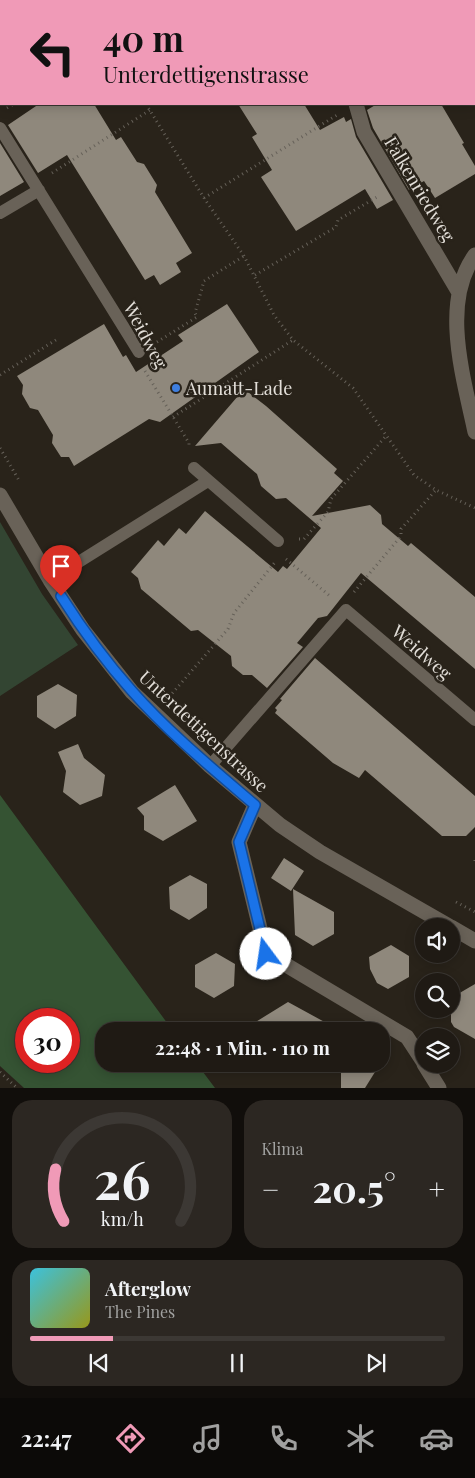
<!DOCTYPE html>
<html lang="de">
<head>
<meta charset="utf-8">
<style>
	body { margin:0; font-family:"Playfair Display",serif; background:#2c2722; color:#f1f3f6; height:100vh; display:flex; flex-direction:column; font-size:19px; white-space:nowrap }
	* { box-sizing:border-box; margin:0 }
	p { font-size:16px; color:#a1a1a0 }
	.icon { flex:none; width:28px; height:28px; fill:none; stroke:currentColor; stroke-width:2; stroke-linecap:round; stroke-linejoin:round }
	.map { position:relative; height:1088px; overflow:hidden }
	.sheet { display:flex; flex-direction:column; gap:12px; padding:12px; background:#110e0b; flex:1 }
	.sheet>* { flex:none }
	.top-card { position:absolute; left:0px; top:0px; width:475px; height:105px; box-shadow:0 2px 12px #0003,0 0 0 1px #3c3834; background:#f09ab7; color:#111; overflow:hidden }
	.controls { position:absolute; left:415px; top:918px; display:grid; gap:10px }
	.controls a { display:grid; place-items:center; width:45px; height:45px; border-radius:50%; background:#1f1a14; box-shadow:0 2px 12px #0003,0 0 0 1px #3c3834; font-size:25px }
	.speed { position:absolute; left:15px; top:1008px; display:flex; gap:10px; font-size:25px; font-weight:700; text-align:center }
	.speed>* { display:grid; place-content:center; width:65px; height:65px; border-radius:50%; background:#1f1a14; box-shadow:0 2px 12px #0003,0 0 0 1px #3c3834; line-height:1 }
	.speed .limit { border:8px solid #d22; background:#fff; color:#111 }
	.pin { position:absolute; display:grid; place-items:center; width:42px; height:42px; color:#fff; margin:-51px -21px; border-radius:50% 50% 50% 0; rotate:-45deg; box-shadow:0 0 5px #0007 }
	.pin .icon { rotate:45deg }
	.me { position:absolute; width:55px; margin:-28px; rotate:346deg; stroke-linejoin:round; filter:drop-shadow(0 0 4px #0008) }
	.turn { display:flex; align-items:center; gap:18px; height:105px; padding:0 20px; font-size:22px }
	.turn .icon { width:65px; height:65px; stroke-width:2.5 }
	.turn b { display:block; font-size:35px; line-height:42px }
	.big { font-size:38px; font-weight:700; line-height:1.1 }
	.sheet .tile { flex:1; display:flex; flex-direction:column; justify-content:center; gap:8px; min-width:0; padding:0 18px; border-radius:20px; background:#2c2722 }
	.sheet .dial { align-items:center; gap:0 }
	.dial svg { height:130px; overflow:visible; fill:none; stroke:#3c3834; stroke-width:7; stroke-linecap:round; text-anchor:middle }
	.dial text { fill:#f1f3f6; stroke:none }
	.song { display:flex; align-items:center; gap:15px }
	.cover { width:60px; height:60px; border-radius:8px; background:linear-gradient(135deg,hsl(190 70% 55%),hsl(60 70% 35%)) }
	.played { height:5px; border-radius:2px; background:linear-gradient(90deg,#f09ab7 20%,#3c3834 20%) }
	.keys { display:flex; justify-content:space-around; direction:ltr }
	.heat { display:flex; justify-content:space-between; align-items:center; font-size:28px; direction:ltr }
	.sheet .tiles { flex:1; display:grid; gap:12px; grid-template-columns:1fr 1fr }
	.tile:last-child { grid-column:span 2 }
	.trip { position:absolute; left:95px; top:1022px; width:295px; height:50px; border-radius:20px; background:#1f1a14; box-shadow:0 2px 12px #0003,0 0 0 1px #3c3834; font-weight:700; line-height:50px; text-align:center }
	.menu { display:flex; height:80px; justify-content:space-around; align-items:center; background:#0c0a08; color:#a1a1a0 }
	.menu .icon { width:35px; height:35px }
	.menu .active { color:#f09ab7 }
	.menu b { font-size:22px; color:#f1f3f6 }
	.map>svg:first-child { display:block }
</style>
</head>
<body>
<div class="map">
<svg width="475" height="1088" viewBox="0 0 475 1088">
	<rect width="100%" height="100%" fill="#29231a"/>
	<path fill="#334532" d="M 0,522 L 42,594 L 78,645 L 0,696 Z"/>
	<path fill="#355333" fill-rule="evenodd" d="M 0,795 L 173,1031 L 104,1031 L 104,1064 L 197,1064 L 215,1088 L 24,1088 L 0,1066 ZM 26,1019 L 69,1019 L 69,1061 L 26,1061 Z"/>
	<path fill="#8f887c" d="M 39,104 L 94,104 L 116,140 L 121,137 L 137,162 L 144,164 L 157,185 L 155,192 L 192,253 L 176,263 L 181,272 L 160,285 L 154,275 L 145,280 L 67,155 L 38,173 L 8,125 Z
		M 238,104 L 304,104 L 320,130 L 344,117 L 346,122 L 351,119 L 356,137 L 393,200 L 377,209 L 365,189 L 296,231 L 261,177 L 272,170 L 252,137 L 257,134 Z
		M 377,104 L 441,104 L 464,143 L 462,144 L 475,166 L 475,174 L 435,198 L 424,181 L 409,190 L 373,128 L 367,110 Z
		M 0,143 L 24,182 L 0,196 Z
		M 227,304 L 259,352 L 160,422 L 149,419 L 74,466 L 69,457 L 61,457 L 52,443 L 53,435 L 38,410 L 30,408 L 22,394 L 23,385 L 17,376 L 104,324 L 123,357 L 126,355 L 136,372 L 183,341 L 178,335 Z
		M 244,389 L 266,406 L 337,469 L 334,473 L 343,481 L 312,516 L 370,505 L 381,515 L 382,524 L 408,546 L 411,543 L 475,597 L 475,669 L 361,573 L 327,616 L 318,618 L 297,643 L 303,647 L 267,688 L 252,675 L 243,675 L 232,666 L 231,656 L 198,630 L 191,631 L 141,589 L 138,578 L 131,572 L 158,540 L 164,546 L 179,528 L 186,534 L 205,511 L 278,572 L 283,566 L 287,569 L 321,528 L 286,498 L 276,499 L 261,486 L 257,474 L 221,443 L 195,446 Z
		M 315,658 L 475,796 L 475,827 L 466,836 L 442,836 L 365,770 L 359,778 L 333,763 L 275,713 L 277,710 L 275,708 L 282,700 L 280,699 Z
		M 58,684 L 77,695 L 76,716 L 55,729 L 37,717 L 37,696 Z
		M 78,744 L 84,758 L 105,775 L 102,796 L 80,805 L 63,792 L 66,771 L 58,752 Z
		M 175,785 L 197,821 L 163,841 L 144,830 L 144,816 L 137,808 Z
		M 284,858 L 304,871 L 291,891 L 271,878 Z
		M 190,875 L 207,884 L 207,908 L 189,920 L 170,909 L 169,887 Z
		M 293,889 L 334,912 L 334,934 L 313,946 L 295,935 Z
		M 391,945 L 409,956 L 409,977 L 388,989 L 377,983 L 370,969 L 369,957 Z
		M 216,953 L 235,964 L 234,986 L 214,998 L 195,987 L 195,965 Z
		M 475,984 L 475,1039 L 454,1027 L 451,1022 L 451,998 Z
		M 288,1002 L 341,1031 L 241,1031 Z
		M 341,1064 L 380,1064 L 365,1088 L 341,1088 Z"/>
	<g fill="none" stroke-linecap="round" stroke-linejoin="round">
		<path stroke="#666159" stroke-width="3" stroke-dasharray="1 4" stroke-linecap="butt" d="M 81,0 L 82,1
			M 449,0 L 450,1
			M 474,56 L 475,59
			M 146,104 L 204,198 L 244,256 L 274,315 L 293,340 L 353,388 L 414,475 L 436,490 L 475,508
			M 7,108 L 14,104
			M 52,173 L 150,110
			M 204,198 L 337,115
			M 255,275 L 336,227 L 338,220 L 377,197
			M 157,342 L 197,317 L 195,313 L 204,281 L 244,256
			M 145,371 L 189,443 L 189,448
			M 0,375 L 59,338
			M 173,417 L 293,340
			M 0,448 L 20,482
			M 299,539 L 304,539 L 328,512 L 331,499 L 386,436
			M 286,559 L 331,597
			M 354,592 L 401,536 L 401,529 L 436,490
			M 169,697 L 228,629 L 234,613 L 276,561
			M 475,860 L 475,865
			M 456,902 L 475,912
			M 0,1072 L 17,1088"/>
		<path stroke="#696258" stroke-width="12" d="M 0,128 L 139,352
			M 0,213 L 39,190
			M 194,468 L 278,541
			M 50,580 L 208,481
			M 210,766 L 346,610 L 475,720"/>
		<path stroke="#696258" stroke-width="15" d="M 292,0 L 293,1
			M 356,104 L 364,132 L 458,291
			M 475,255 C 440,303 464,379 475,432
			M 255,805 L 239,842 L 266,953 L 407,1037 L 424,1063
			M 424,1064 L 439,1088"/>
		<path stroke="#696258" stroke-width="15" d="M 0,495 L 50,580 L 83,630 L 132,692 L 210,766 L 280,825 L 320,852 L 449,926
			M 451,927 L 475,941"/>
	</g>
	<g fill="none" stroke-linecap="round" stroke-linejoin="round">
		<g stroke="#114b97" stroke-width="12">
			<path id="route" d="M 61,596 C 82,629 106,662 132,691 C 168,732 213,769 255,805 L 239,842 L 266,954"/>
		</g>
		<use href="#route" stroke="#1a73e8" stroke-width="9"/>
	</g>
	<circle fill="#3f7fe0" stroke="#29231a" stroke-width="2" cx="176" cy="388" r="5"/>
	<g text-anchor="middle" dominant-baseline="central" stroke-width="5" stroke-linejoin="round" paint-order="stroke">
		<g font-size="18" fill="#e2ded8" stroke="#29231a">
			<text transform="translate(420 189) rotate(59)">Falkenriedweg</text>
			<text transform="translate(146 335) rotate(62)">Weidweg</text>
			<text transform="translate(422 652) rotate(41)">Weidweg</text>
			<text transform="translate(204 731) rotate(43)">Unterdettigenstrasse</text>
		</g>
		<g font-size="18" fill="#e2ded8" stroke="#29231a" text-anchor="start">
			<text x="186" y="388">Aumatt-Lade</text>
		</g>
	</g>
</svg>
<div class="controls">
<a><svg class="icon" aria-label="sound" viewBox="0 0 24 24"><path d="M4 9h4l5-4v14l-5-4H4zM17 9q2 3 0 6"/></svg></a>
<a><svg class="icon" aria-label="search" viewBox="0 0 24 24"><circle cx="10" cy="10" r="6"/><path d="M15 15l6 6"/></svg></a>
<a><svg class="icon" aria-label="layers" viewBox="0 0 24 24"><path d="M12 4l9 5-9 5-9-5zM3 14l9 5 9-5"/></svg></a>
</div>
<div class="speed"><div class="limit">30</div></div>
<div class="pin" style="left:61px;top:596px;background:#d93025"><svg class="icon" aria-label="arrive" viewBox="0 0 24 24"><path d="M6 21V4h12l-3 4 3 4H6"/></svg></div>
<svg class="me" style="left:266px;top:954px" viewBox="-20 -20 40 40"><circle r="19" fill="#fff"/><path d="M0-13L10 11 0 6-10 11z" fill="#1a73e8"/></svg>
<div class="trip">22:48 · 1 Min. · 110 m</div>
<div class="top-card">
<div class="turn"><svg class="icon" aria-label="left" viewBox="0 0 24 24"><path d="M17 20v-9H6M10 6l-5 5 5 5"/></svg><div><b>40 m</b>Unterdettigenstrasse</div></div>
</div>
</div>
<section class="sheet">
<div class="tiles">
<div class="tile dial"><svg viewBox="0 0 100 80">
<path d="M14 69A42 42 0 1 1 86 69"/>
<path d="M14 69A42 42 0 0 1 9 37" stroke="#f09ab7"/>
<text x="50" y="56" font-size="32" font-weight="700">26</text>
<text x="50" y="72" font-size="11">km/h</text>
</svg></div>
<div class="tile"><p>Klima</p>
<div class="heat"><a>−</a><b class="big">20.5°</b><a>+</a></div>
</div>
<div class="tile">
<div class="song"><i class="cover"></i><div><b>Afterglow</b><p>The Pines</p></div></div>
<div class="played"></div>
<div class="keys"><svg class="icon" aria-label="previous" viewBox="0 0 24 24"><path d="M18 5L8 12l10 7zM5 5v14"/></svg><svg class="icon" aria-label="pause" viewBox="0 0 24 24"><path d="M8 5v14M16 5v14"/></svg><svg class="icon" aria-label="next" viewBox="0 0 24 24"><path d="M6 5l10 7-10 7zM19 5v14"/></svg></div>
</div>
</div>
</section>
<nav class="menu">
<b>22:47</b>
<svg class="icon active" aria-label="directions" viewBox="0 0 24 24"><path d="M12 3l9 9-9 9-9-9zM9 14v-3h6M13 9l2 2-2 2"/></svg>
<svg class="icon" aria-label="music" viewBox="0 0 24 24"><path d="M9 18V5l10-2v13"/><circle cx="6" cy="18" r="3"/><circle cx="16" cy="16" r="3"/></svg>
<svg class="icon" aria-label="phone" viewBox="0 0 24 24"><path d="M5 4h4l2 5-3 2q2 4 5 5l2-3 5 2v4C11 20 4 13 5 4z"/></svg>
<svg class="icon" aria-label="climate" viewBox="0 0 24 24"><path d="M12 3v18M4 7l16 10M4 17L20 7"/></svg>
<svg class="icon" aria-label="car" viewBox="0 0 24 24"><path d="M5 17H2v-5l4-1 3-4h7l3 4 3 1v5h-3M9 17h6M6 11h13"/><circle cx="7" cy="17" r="2"/><circle cx="17" cy="17" r="2"/></svg>
</nav>
</body>
</html>
